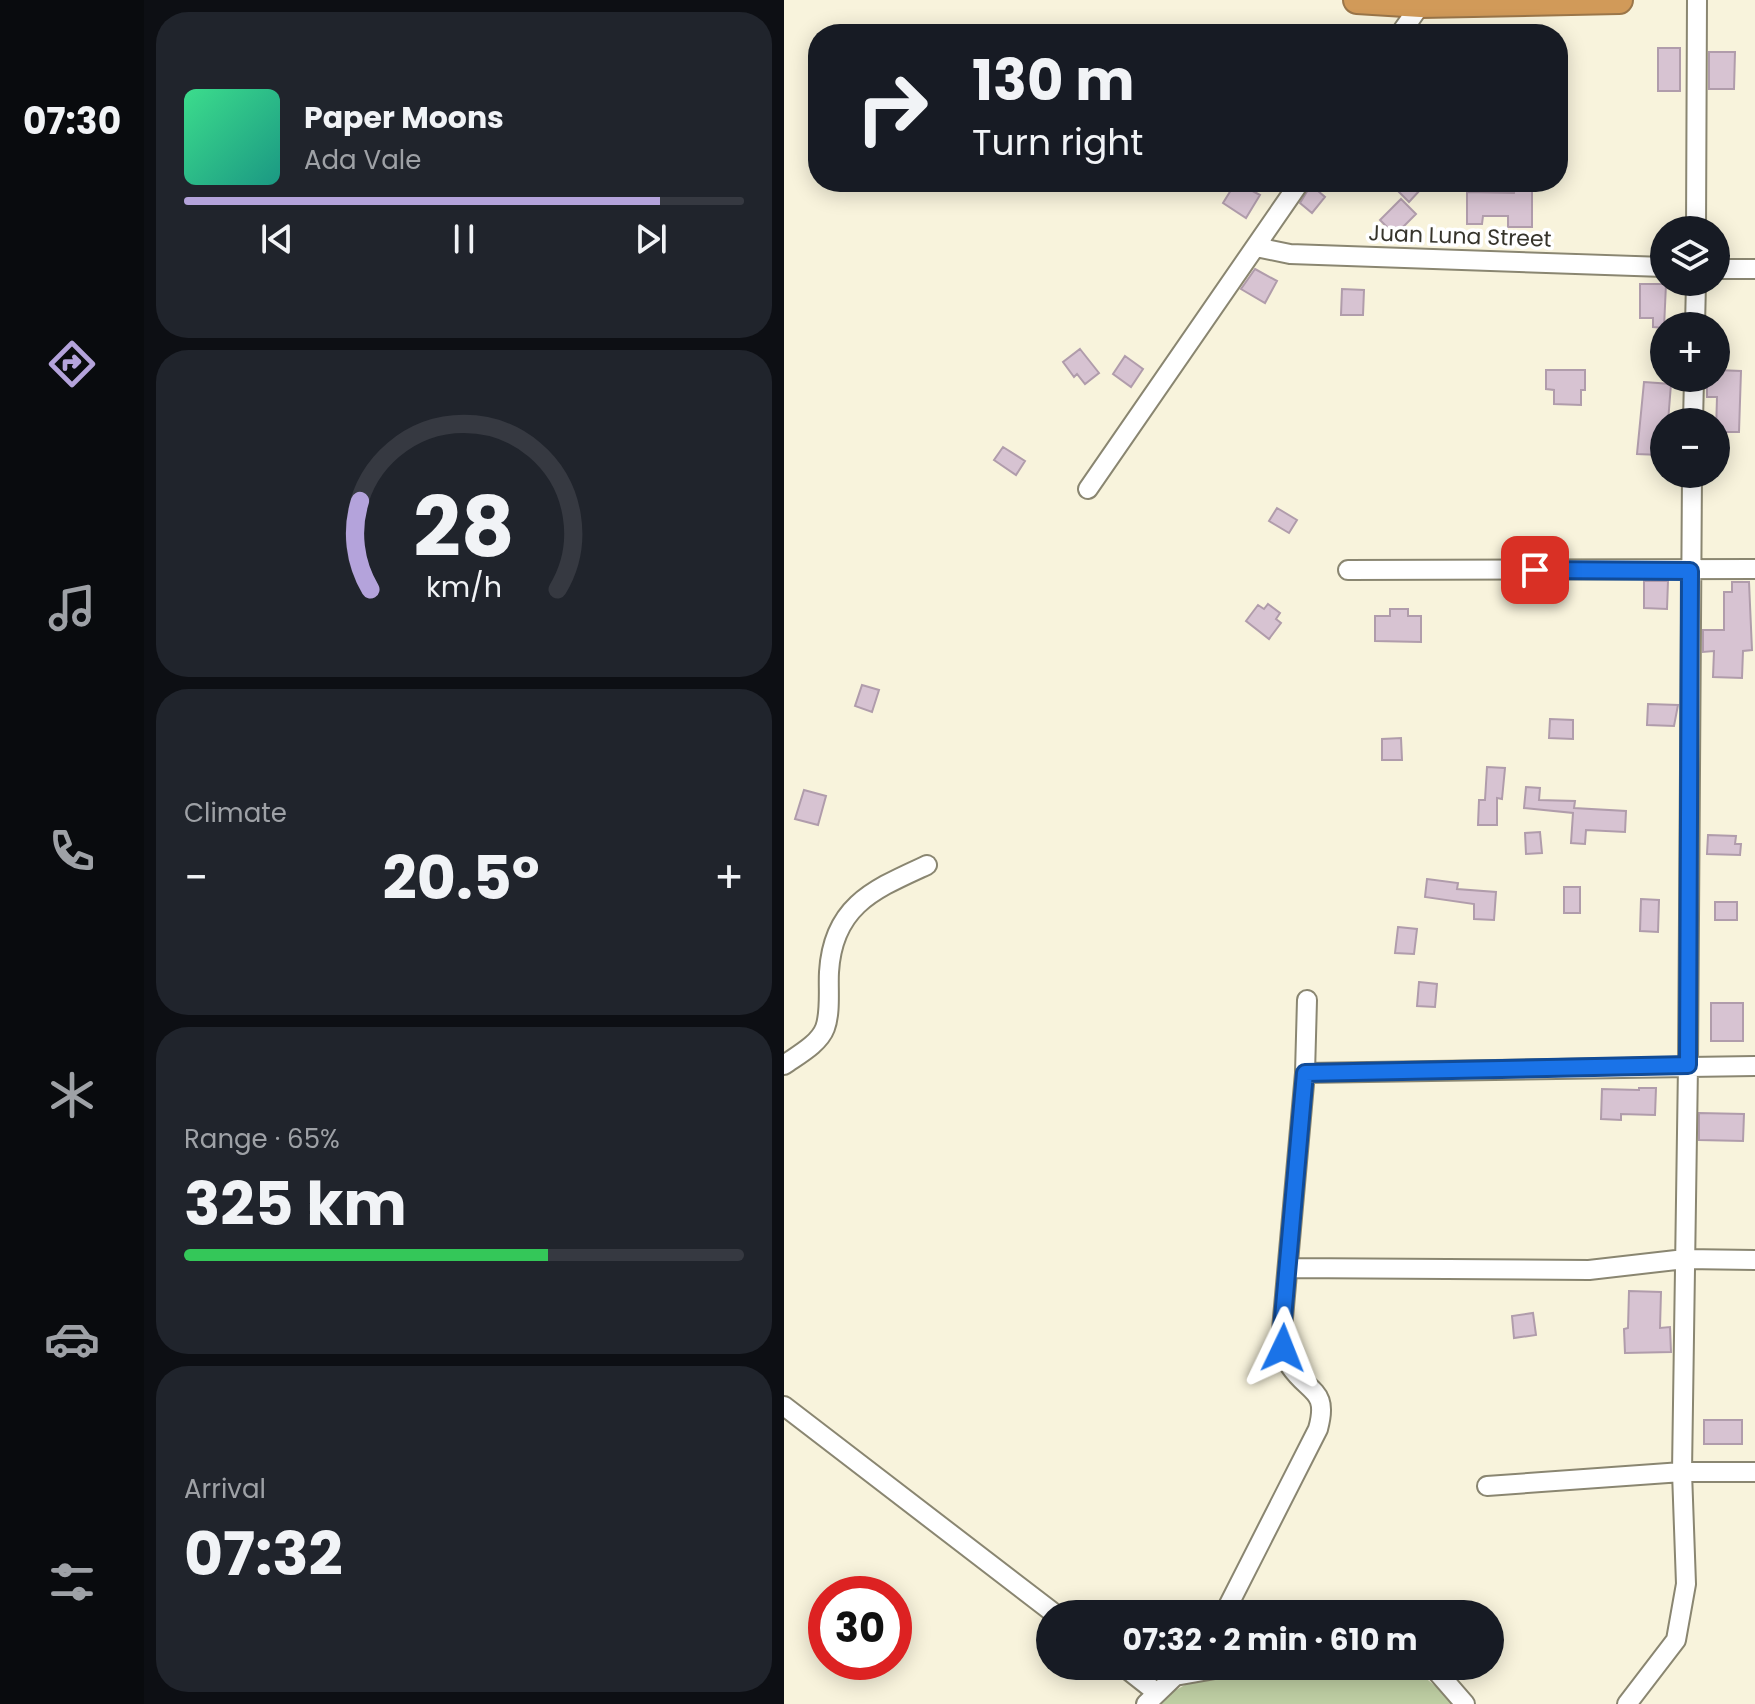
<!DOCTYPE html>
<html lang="en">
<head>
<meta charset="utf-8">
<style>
	body { margin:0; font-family:Poppins,sans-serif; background:#20242c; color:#f1f3f6; height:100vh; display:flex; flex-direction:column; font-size:30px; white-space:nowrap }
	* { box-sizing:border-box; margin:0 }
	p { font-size:26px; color:#9ea1a6 }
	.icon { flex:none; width:44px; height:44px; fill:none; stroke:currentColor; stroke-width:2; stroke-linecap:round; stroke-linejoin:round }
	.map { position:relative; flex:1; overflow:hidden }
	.details { display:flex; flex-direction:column; gap:12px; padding:12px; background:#0d0f14; width:640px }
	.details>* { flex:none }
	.guide { position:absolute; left:24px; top:24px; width:760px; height:168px; border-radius:32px; box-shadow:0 4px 20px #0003; background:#171b24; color:#f1f3f6; overflow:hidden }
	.fabs { position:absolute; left:866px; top:216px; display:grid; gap:16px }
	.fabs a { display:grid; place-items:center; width:80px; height:80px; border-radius:50%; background:#171b24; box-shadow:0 4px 20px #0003; font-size:40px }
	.speed { position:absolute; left:24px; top:1576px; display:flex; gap:16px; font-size:40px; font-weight:700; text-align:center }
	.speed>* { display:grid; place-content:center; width:104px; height:104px; border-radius:50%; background:#171b24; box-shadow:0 4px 20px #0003; line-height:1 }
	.speed .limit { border:12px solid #d22; background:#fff; color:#111 }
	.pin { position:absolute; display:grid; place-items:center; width:68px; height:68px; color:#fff; margin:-34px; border-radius:16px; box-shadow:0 4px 12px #0006 }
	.me { position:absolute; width:88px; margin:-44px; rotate:2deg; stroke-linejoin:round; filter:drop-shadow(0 0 6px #0008) }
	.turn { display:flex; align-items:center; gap:28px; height:168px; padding:0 32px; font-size:36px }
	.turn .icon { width:104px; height:104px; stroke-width:2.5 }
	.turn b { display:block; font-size:56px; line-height:68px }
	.big { font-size:60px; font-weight:700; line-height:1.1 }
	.details .card { flex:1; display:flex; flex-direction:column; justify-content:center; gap:12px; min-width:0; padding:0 28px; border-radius:32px; background:#20242c }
	.details .dial { align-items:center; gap:0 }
	.dial svg { height:208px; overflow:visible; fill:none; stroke:#363941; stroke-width:7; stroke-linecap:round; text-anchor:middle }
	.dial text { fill:#f1f3f6; stroke:none }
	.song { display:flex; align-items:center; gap:24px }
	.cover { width:96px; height:96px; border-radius:12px; background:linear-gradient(135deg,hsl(150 70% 55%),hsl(170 70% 35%)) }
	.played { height:8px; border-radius:4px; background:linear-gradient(90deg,#b4a3db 85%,#363941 85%) }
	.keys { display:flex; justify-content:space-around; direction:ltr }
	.heat { display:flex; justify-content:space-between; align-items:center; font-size:44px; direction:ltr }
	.charge { height:12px; border-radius:6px; background:linear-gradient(90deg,#34c759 65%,#363941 0) }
	.trip { position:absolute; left:252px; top:1600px; width:468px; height:80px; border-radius:40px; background:#171b24; box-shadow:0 4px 20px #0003; font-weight:700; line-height:80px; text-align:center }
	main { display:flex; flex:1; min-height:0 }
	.tabs { display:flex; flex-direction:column; width:144px; justify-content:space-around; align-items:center; background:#090b0e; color:#9ea1a6 }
	.tabs .icon { width:56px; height:56px }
	.tabs .selected { color:#b4a3db }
	.tabs b { font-size:36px; color:#f1f3f6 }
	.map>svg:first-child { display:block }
</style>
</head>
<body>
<main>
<nav class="tabs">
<b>07:30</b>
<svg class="icon selected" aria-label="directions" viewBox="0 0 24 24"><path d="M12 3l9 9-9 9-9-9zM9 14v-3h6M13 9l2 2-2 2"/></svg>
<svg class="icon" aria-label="music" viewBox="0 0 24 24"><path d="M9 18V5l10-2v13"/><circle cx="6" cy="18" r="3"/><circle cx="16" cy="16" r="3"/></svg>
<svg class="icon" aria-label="phone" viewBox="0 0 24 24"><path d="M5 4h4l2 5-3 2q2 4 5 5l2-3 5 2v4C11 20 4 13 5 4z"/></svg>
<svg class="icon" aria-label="climate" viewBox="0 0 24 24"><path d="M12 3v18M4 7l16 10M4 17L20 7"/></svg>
<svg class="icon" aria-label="car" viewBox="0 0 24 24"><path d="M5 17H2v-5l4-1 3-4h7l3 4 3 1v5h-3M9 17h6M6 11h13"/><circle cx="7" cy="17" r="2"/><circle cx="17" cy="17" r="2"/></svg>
<svg class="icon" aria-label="filters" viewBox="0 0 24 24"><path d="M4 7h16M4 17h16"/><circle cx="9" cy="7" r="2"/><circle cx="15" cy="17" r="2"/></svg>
</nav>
<section class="details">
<div class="card">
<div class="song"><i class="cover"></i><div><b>Paper Moons</b><p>Ada Vale</p></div></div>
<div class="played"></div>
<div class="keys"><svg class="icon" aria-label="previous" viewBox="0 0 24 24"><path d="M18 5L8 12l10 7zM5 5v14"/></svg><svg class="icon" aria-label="pause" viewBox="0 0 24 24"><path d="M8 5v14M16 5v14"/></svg><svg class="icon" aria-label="next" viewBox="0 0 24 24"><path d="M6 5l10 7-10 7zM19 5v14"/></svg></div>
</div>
<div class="card dial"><svg viewBox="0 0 100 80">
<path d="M14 69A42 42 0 1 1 86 69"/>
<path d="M14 69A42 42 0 0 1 10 35" stroke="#b4a3db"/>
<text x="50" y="56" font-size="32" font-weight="700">28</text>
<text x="50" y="72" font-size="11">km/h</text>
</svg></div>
<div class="card"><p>Climate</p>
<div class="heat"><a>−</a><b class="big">20.5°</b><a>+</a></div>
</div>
<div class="card"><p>Range · 65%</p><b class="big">325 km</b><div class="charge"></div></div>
<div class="card"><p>Arrival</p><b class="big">07:32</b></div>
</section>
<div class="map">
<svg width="971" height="1704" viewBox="0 0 971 1704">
	<rect width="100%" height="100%" fill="#f8f3dc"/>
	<path fill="#becea3" d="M 467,1666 L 627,1666 L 673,1704 L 367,1704 L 424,1672 Z"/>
	<path fill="#d7c3d2" stroke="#b09cab" stroke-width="2" d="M 874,48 L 896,48 L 896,91 L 874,91 Z
		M 925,52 L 951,52 L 950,89 L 925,89 Z
		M 452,182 L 476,195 L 462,218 L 439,203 Z
		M 605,182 L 630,182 L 637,189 L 625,202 Z
		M 731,182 L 748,182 L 748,227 L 724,227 L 724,216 L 699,216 L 698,224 L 683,224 L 683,192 L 730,193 Z
		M 527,185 L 541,197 L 528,213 L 516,203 Z
		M 617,199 L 632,214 L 611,235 L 596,220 Z
		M 471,269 L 493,281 L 481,303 L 457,289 Z
		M 856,284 L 882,284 L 880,328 L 869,327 L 869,318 L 856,318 Z
		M 558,289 L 580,290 L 579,315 L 557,315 Z
		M 296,349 L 315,373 L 301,384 L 293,374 L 290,377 L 279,362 Z
		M 341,356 L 359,369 L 347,387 L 329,374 Z
		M 762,370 L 801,370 L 801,390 L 797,390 L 797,405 L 770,404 L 770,390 L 762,389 Z
		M 932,370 L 957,371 L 955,432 L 932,432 L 933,397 L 923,397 L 923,378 L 932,378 Z
		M 860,382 L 887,384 L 884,422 L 880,422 L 876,455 L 853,454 Z
		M 219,447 L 241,461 L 232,475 L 210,460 Z
		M 493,508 L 513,520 L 505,533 L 485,521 Z
		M 860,581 L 884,581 L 883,609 L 860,608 Z
		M 948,582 L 965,582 L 968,650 L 959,651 L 958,678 L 929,677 L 930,651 L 919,652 L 919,630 L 940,630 L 940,592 L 948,592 Z
		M 484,604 L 496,613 L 492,619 L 497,623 L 485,639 L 462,621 L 474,605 L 480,609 Z
		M 606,609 L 624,609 L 624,616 L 637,616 L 637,642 L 591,641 L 591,616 L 606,616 Z
		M 78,685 L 95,690 L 88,712 L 71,706 Z
		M 864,704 L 894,705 L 890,726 L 863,725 Z
		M 766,719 L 789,720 L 789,739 L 765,738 Z
		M 617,738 L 618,760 L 598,760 L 598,739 Z
		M 703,767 L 721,768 L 718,799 L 713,798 L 713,825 L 694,825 L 695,800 L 701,800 Z
		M 742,787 L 756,788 L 755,800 L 791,801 L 790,808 L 842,811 L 841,832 L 802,830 L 801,844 L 787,843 L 789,813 L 740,808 Z
		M 20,790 L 42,796 L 34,825 L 11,819 Z
		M 756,832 L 758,853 L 742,854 L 741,833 Z
		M 924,835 L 952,836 L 951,844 L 957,844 L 956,855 L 923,854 Z
		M 643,879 L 674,883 L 673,889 L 712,892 L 710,920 L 690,919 L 690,904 L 641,897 Z
		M 780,887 L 796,887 L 796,913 L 780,913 Z
		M 857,899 L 875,900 L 874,932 L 856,931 Z
		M 931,902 L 953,902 L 953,920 L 931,920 Z
		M 614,927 L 633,929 L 630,954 L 611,953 Z
		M 635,982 L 653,984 L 651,1007 L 633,1006 Z
		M 927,1003 L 959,1003 L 959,1041 L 927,1041 Z
		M 855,1088 L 872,1088 L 871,1115 L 837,1114 L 837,1120 L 817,1119 L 818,1089 L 855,1090 Z
		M 915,1113 L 960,1114 L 959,1141 L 915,1140 Z
		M 845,1291 L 877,1292 L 876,1328 L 886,1327 L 887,1352 L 841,1353 L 840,1329 L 844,1328 Z
		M 749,1313 L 752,1335 L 730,1338 L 728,1316 Z
		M 920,1420 L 958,1420 L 958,1444 L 920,1444 Z"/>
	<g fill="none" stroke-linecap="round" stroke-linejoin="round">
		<g stroke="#8a8671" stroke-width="22">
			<path id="minor" d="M 616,34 L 637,4
				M 912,230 L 913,0
				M 472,247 L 506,254 L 880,267
				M 932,269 L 971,269
				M 911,326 L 912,282
				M 909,422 L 910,378
				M 304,489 L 516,182
				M 564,570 L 971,569
				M 0,1065 C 14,1055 35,1044 41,1028 C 47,1012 44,988 45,972 C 49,905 91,889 143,865
				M 521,1073 L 523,1000
				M 505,1268 L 805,1270 L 901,1259 L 971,1260
				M 0,1406 L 271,1614
				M 703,1486 L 898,1472 L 971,1472
				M 440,1614 L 534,1429 C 545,1389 525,1394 506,1366 C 499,1355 499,1341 498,1329 L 521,1073 L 971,1066
				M 339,1666 L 372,1692
				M 648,1666 L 681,1704
				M 362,1704 L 391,1676 L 448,1666
				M 843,1704 L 892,1640 L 902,1584 L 898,1472 L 904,1065 L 908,474"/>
		</g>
		<g stroke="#9b7649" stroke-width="30">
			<path id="highway" d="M 573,0 L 637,4 L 835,0"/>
		</g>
		<use href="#minor" stroke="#fff" stroke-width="18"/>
		<use href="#highway" stroke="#d19a59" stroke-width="26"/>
	</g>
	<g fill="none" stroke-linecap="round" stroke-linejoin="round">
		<g stroke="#114b97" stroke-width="20">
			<path id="route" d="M 499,1348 L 498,1329 L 521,1073 L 904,1065 L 906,571 L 751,570"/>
		</g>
		<use href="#route" stroke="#1a73e8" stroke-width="14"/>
	</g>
	<g text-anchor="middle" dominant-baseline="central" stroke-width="7" stroke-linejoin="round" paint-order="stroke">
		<g font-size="22" fill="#36342b" stroke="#fff">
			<text transform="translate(676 236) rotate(2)">Juan Luna Street</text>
		</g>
	</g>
</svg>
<div class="fabs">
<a><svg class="icon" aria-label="layers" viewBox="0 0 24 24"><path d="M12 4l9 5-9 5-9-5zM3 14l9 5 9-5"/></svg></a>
<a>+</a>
<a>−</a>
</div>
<div class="speed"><div class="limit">30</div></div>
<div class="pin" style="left:751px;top:570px;background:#d93025"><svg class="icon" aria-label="arrive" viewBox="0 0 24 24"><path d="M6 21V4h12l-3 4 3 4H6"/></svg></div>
<svg class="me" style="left:499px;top:1348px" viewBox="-20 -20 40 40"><path d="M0-17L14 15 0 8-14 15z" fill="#1a73e8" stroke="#fff" stroke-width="4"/></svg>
<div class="trip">07:32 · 2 min · 610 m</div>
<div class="guide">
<div class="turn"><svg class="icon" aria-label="right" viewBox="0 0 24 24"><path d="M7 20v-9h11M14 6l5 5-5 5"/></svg><div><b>130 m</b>Turn right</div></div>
</div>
</div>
</main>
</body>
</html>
